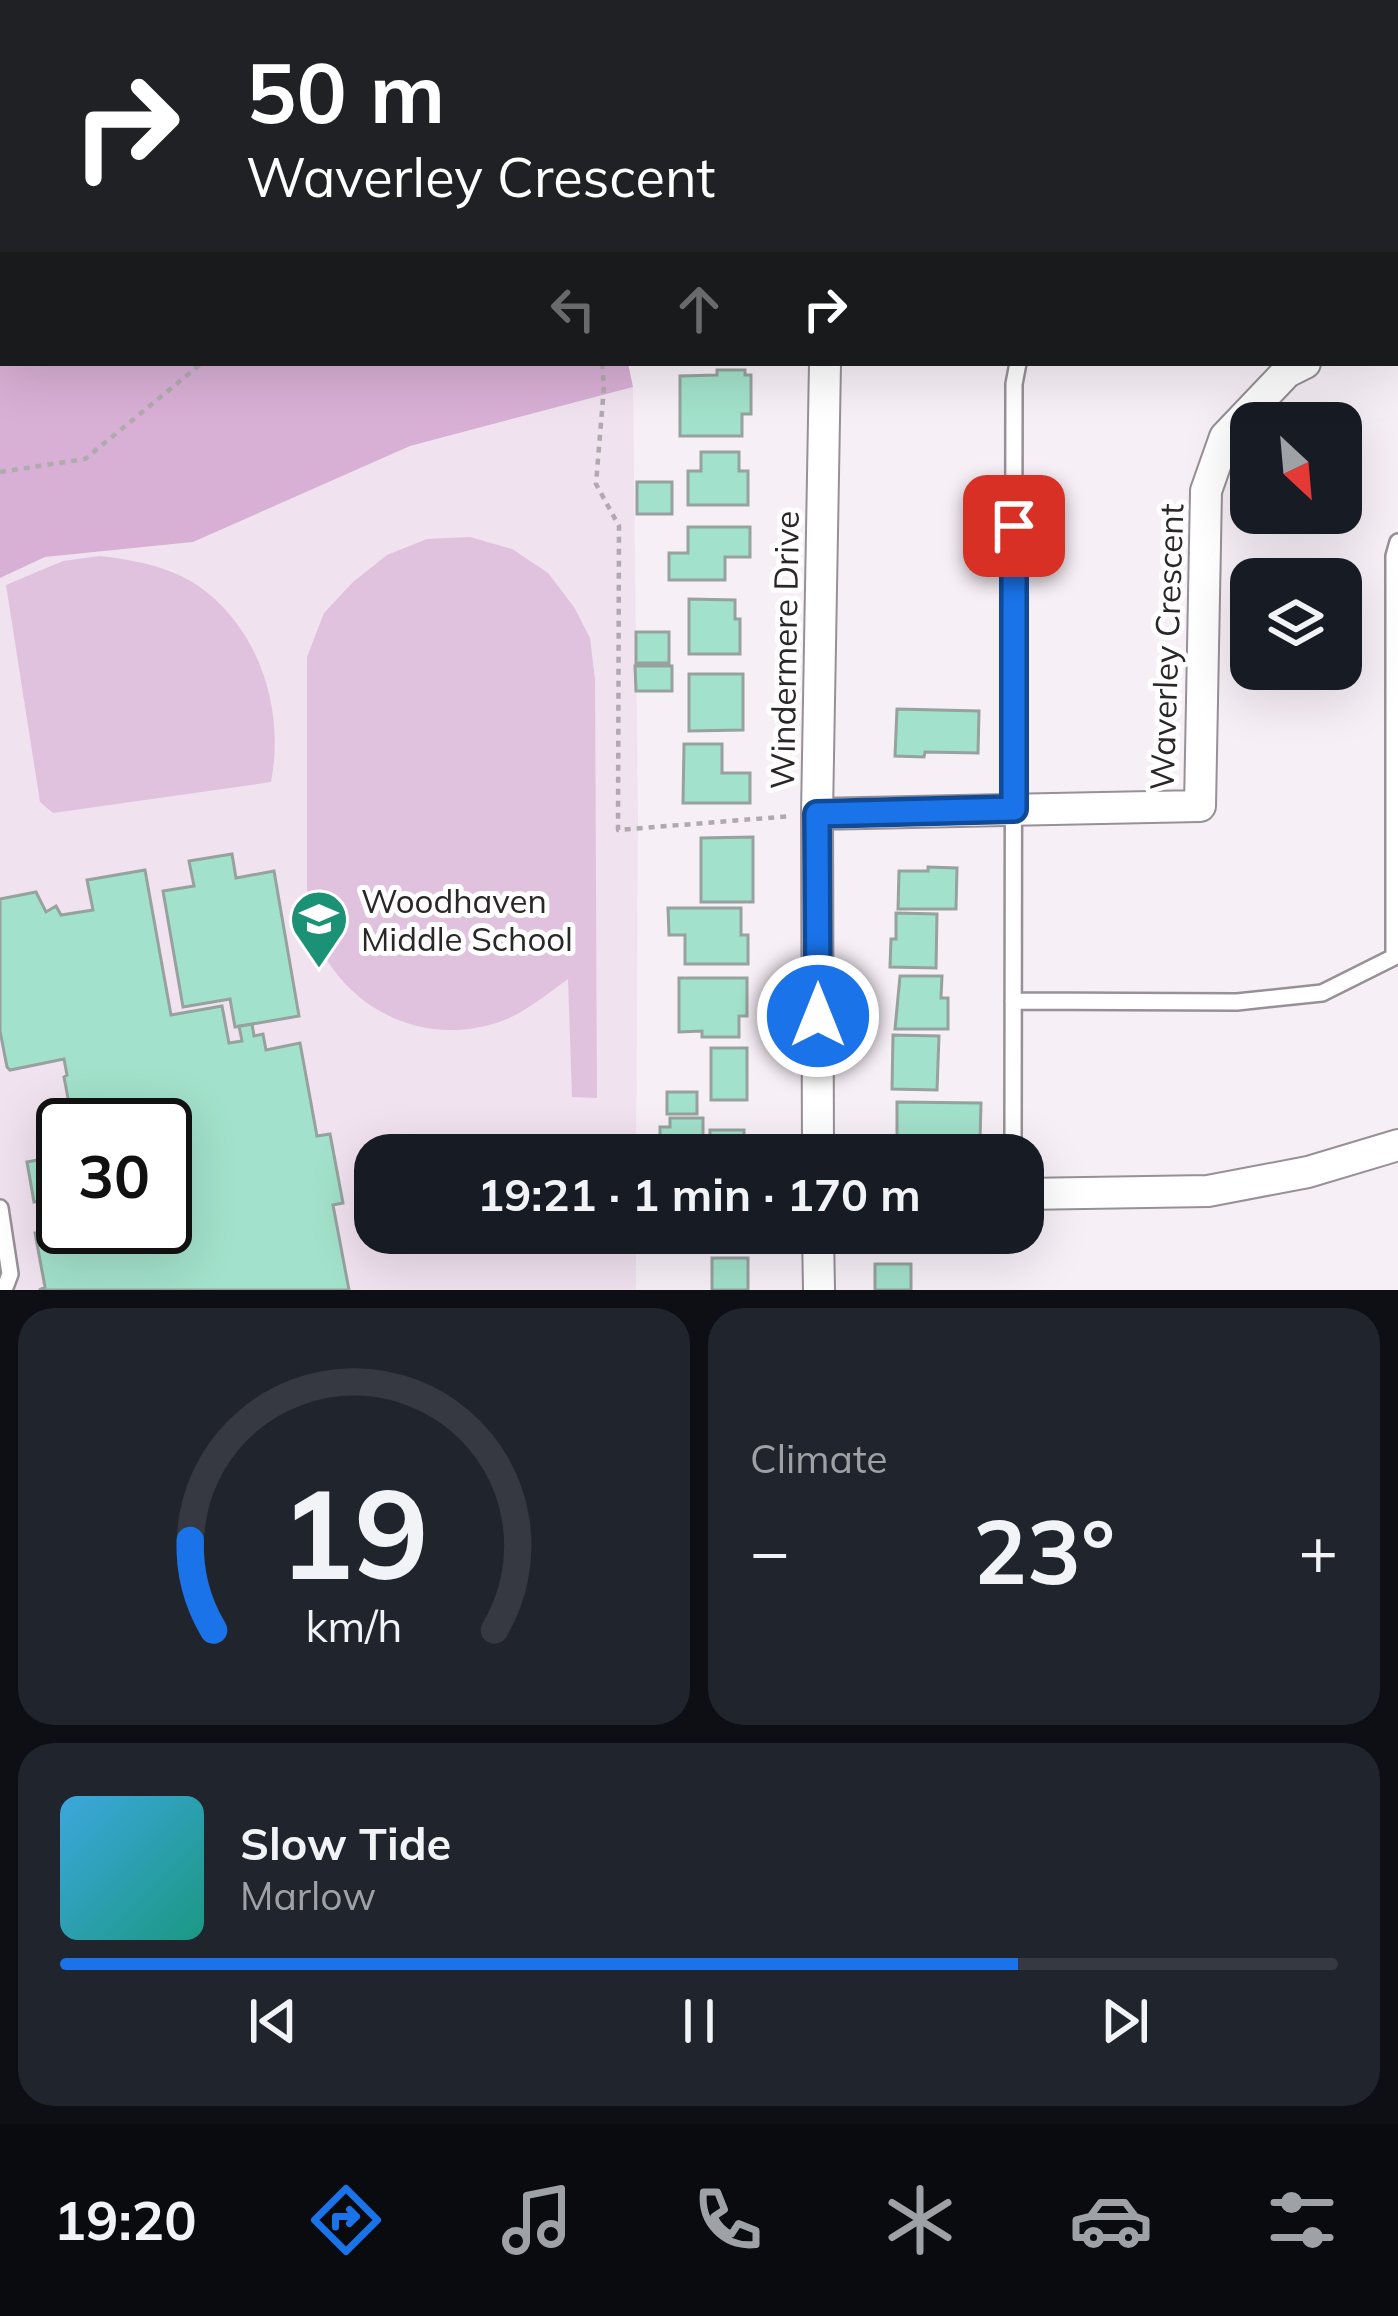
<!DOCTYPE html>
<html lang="en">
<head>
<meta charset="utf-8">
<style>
	body { margin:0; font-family:Mulish,sans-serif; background:#20242c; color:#f1f3f6; height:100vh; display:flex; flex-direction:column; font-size:45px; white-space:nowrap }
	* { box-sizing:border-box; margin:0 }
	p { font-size:39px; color:#9ea1a6 }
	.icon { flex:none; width:66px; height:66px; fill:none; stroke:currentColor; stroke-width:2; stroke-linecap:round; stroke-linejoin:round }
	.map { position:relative; height:1290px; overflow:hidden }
	.drawer { display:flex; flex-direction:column; gap:18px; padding:18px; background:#0d0f14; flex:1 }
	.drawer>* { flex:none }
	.banner { position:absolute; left:0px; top:0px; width:1398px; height:366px; box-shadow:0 12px 48px #0002; background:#202124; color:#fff; overflow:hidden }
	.needle { width:78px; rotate:154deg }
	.tools { position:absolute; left:1230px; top:402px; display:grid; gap:24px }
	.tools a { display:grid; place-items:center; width:132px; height:132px; border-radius:24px; background:#171b24; box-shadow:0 12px 48px #0002; font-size:60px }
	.speed { position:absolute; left:36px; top:1098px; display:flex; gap:24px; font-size:60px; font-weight:700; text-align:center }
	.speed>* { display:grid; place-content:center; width:156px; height:156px; border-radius:50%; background:#171b24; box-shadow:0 12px 48px #0002; line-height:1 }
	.speed .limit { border:6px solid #111; border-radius:18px; background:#fff; color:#111 }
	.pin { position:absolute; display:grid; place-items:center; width:102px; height:102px; color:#fff; margin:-51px; border-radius:24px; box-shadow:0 6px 18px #0006 }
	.me { position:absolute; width:132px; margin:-66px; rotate:0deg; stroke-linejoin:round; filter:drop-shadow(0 0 9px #0008) }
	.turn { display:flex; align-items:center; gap:42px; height:252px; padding:0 48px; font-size:54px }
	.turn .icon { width:156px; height:156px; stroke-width:2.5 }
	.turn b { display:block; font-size:84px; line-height:102px }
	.lanes { display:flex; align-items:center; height:114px; padding:0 48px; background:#0003; justify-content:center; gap:60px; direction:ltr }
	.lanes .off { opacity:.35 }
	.big { font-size:90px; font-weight:700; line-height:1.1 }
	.drawer .card { flex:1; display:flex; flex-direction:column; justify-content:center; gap:18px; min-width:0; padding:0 42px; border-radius:36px; background:#20242c }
	.drawer .dial { align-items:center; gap:0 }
	.dial svg { height:312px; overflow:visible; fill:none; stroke:#363941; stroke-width:7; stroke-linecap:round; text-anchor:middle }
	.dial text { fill:#f1f3f6; stroke:none }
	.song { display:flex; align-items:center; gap:36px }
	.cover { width:144px; height:144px; border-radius:18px; background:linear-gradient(135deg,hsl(200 70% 55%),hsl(170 70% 35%)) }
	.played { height:12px; border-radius:6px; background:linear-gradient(90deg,#1a73e8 75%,#363941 75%) }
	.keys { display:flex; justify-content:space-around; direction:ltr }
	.heat { display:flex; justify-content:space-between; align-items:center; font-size:66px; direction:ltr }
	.drawer .tiles { flex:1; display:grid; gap:18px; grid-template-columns:1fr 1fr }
	.card:last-child { grid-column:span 2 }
	.trip { position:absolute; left:354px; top:1134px; width:690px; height:120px; border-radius:36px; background:#171b24; box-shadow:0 12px 48px #0002; font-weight:700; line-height:120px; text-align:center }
	.dock { display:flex; height:192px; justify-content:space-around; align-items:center; background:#090b0e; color:#9ea1a6 }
	.dock .icon { width:84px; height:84px }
	.dock .active { color:#1a73e8 }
	.dock b { font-size:54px; color:#f1f3f6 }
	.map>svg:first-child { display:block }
</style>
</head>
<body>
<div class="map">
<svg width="1398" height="1290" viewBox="0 0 1398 1290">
	<rect width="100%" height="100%" fill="#f7eff6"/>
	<path fill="#f0e2ef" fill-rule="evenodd" d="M 633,387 L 638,815 L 636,1155 L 375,1155 L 375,1233 L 636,1233 L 636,1290 L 0,1290 L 0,578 L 45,557 L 193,542 L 410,446 ZM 63,1125 L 165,1125 L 165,1227 L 63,1227 Z"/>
	<path fill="#e0c2de" d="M 470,537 L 512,549 L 548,573 L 574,607 L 590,638 L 595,679 L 597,1098 L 572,1097 L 568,979 C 548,993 530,1009 507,1019 C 433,1049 354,1016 319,946 C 313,935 311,922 307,911 L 307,657 L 324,613 L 353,582 L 387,555 L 427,539 Z
		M 100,556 C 133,560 168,566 197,585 C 260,628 285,711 271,782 L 53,813 L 40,802 L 6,585 L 63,561 Z"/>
	<path fill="#d8afd5" d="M 0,0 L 753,0 L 748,3 L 3,3 L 3,363 L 628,363 L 633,387 L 410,446 L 193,542 L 45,557 L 0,578 Z"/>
	<path fill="#a2e1cb" stroke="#97a19d" stroke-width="3" d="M 717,370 L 745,370 L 745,375 L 751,375 L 751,414 L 742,414 L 742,436 L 680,436 L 680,376 L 717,375 Z
		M 701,452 L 739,452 L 739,471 L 748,471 L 748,505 L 688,505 L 688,471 L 701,471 Z
		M 637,482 L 672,482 L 672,514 L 637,514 Z
		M 688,527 L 750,527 L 750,557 L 725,557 L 725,580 L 669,580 L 669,553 L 688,553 Z
		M 689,599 L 735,600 L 735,619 L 740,619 L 740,654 L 689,654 Z
		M 636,632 L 669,632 L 669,663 L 636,663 Z
		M 635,666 L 672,666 L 672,691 L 636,691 Z
		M 689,674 L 743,674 L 743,730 L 689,731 Z
		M 897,709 L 979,711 L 978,753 L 925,752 L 924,757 L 895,756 Z
		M 684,744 L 722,744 L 722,773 L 750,773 L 750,803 L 683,803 Z
		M 753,837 L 753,902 L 701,902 L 701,838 Z
		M 232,854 L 236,878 L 274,871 L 299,1016 L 235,1027 L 230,999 L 183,1007 L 163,891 L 194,886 L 189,861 Z
		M 928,867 L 957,868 L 956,909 L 898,909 L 899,871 L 928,871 Z
		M 145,870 L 171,1015 L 222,1006 L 229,1043 L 242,1041 L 239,1026 L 252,1024 L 254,1036 L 263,1034 L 266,1050 L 300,1043 L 317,1136 L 330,1134 L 343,1203 L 333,1205 L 349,1290 L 39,1290 L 45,1287 L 35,1233 L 57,1229 L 51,1199 L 34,1202 L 27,1162 L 63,1155 L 63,1227 L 165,1227 L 165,1125 L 73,1125 L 64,1077 L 67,1075 L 64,1059 L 10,1070 L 7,1067 L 0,1031 L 0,899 L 36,892 L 46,912 L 56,906 L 61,915 L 93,910 L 87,880 Z
		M 668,908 L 741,908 L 741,935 L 748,935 L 748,964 L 685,964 L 685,935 L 669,935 Z
		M 896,913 L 937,914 L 936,968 L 890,967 L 891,939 L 896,939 Z
		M 900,976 L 942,976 L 941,998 L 948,998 L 948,1029 L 895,1029 Z
		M 679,978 L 747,978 L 747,1016 L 739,1016 L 739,1037 L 702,1037 L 702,1031 L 679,1032 Z
		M 893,1035 L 939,1036 L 937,1090 L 892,1089 Z
		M 711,1048 L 747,1048 L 747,1100 L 711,1100 Z
		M 667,1092 L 697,1092 L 697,1114 L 667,1114 Z
		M 897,1102 L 981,1103 L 980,1141 L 897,1140 Z
		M 670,1118 L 703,1118 L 703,1137 L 660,1137 L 660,1127 L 670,1127 Z
		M 710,1130 L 744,1130 L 744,1151 L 753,1151 L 753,1155 L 710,1155 Z
		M 712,1258 L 748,1258 L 748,1290 L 712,1290 Z
		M 875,1264 L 911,1264 L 911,1290 L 875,1290 Z"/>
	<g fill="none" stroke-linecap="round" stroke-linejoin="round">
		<g stroke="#979097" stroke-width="20">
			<path id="service" d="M 1395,100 L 1398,99
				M 1394,957 L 1394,556 L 1398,542
				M 1013,1001 L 1237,1002 L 1322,993 L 1398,955
				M 1013,1155 L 1014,384 L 1018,363
				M 0,1208 L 10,1274 L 4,1290"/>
		</g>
		<g stroke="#979097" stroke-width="34">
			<path id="minor" d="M 1155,3 L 1161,0
				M 1395,318 L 1398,316
				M 817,814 L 1200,806 L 1206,491 L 1225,437 L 1287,372 L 1305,363
				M 818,1155 L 817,814 L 825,363
				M 1023,1194 L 1208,1191 L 1308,1172 L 1398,1145
				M 818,1233 L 819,1290"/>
		</g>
		<path stroke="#b0aaaf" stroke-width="4.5" stroke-dasharray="6 6" stroke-linecap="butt" d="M 334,0 L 336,3
			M 607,3 L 608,0
			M 602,363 L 604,386 L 596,484 L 619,526 L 618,830 L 792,816
			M 0,472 L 85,459 L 202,363"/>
		<use href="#service" stroke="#fff" stroke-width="15"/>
		<use href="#minor" stroke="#fff" stroke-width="30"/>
	</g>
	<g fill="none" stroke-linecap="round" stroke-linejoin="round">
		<g stroke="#114b97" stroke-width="30">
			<path id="route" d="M 818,1016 L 817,814 L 1014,809 L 1014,526"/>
		</g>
		<use href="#route" stroke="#1a73e8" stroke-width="21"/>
	</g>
	<defs>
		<g id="school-pin" transform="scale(3)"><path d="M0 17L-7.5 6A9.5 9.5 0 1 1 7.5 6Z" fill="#1b9175" stroke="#fff"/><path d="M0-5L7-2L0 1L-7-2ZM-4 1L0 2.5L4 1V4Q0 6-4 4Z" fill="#fff"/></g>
	</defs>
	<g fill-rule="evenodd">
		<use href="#school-pin" x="319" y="919"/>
	</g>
	<g text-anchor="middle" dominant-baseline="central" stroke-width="10" stroke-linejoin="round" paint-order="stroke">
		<g font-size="33" fill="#2a2729" stroke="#fff">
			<text transform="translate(1166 647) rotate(-88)">Waverley Crescent</text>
			<text transform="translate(784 650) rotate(-89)">Windermere Drive</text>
		</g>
		<g font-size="33" fill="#2a2729" stroke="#fff" text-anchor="start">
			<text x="361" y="900">Woodhaven<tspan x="361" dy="38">Middle School</tspan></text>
		</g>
	</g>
</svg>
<div class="tools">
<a><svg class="needle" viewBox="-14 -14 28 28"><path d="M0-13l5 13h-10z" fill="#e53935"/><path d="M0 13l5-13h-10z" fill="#9ea1a6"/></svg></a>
<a><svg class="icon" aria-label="layers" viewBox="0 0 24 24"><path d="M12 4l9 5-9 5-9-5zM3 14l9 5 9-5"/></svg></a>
</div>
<div class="speed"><div class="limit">30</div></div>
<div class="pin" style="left:1014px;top:526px;background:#d93025"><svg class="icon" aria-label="arrive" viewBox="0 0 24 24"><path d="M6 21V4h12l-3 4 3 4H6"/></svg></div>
<svg class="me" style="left:818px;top:1016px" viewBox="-20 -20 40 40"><circle r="17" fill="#1a73e8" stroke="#fff" stroke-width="3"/><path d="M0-11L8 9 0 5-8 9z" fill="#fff"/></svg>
<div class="trip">19:21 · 1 min · 170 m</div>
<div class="banner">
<div class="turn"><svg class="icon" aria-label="right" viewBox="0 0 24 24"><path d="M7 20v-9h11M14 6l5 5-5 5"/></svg><div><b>50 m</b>Waverley Crescent</div></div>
<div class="lanes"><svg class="icon off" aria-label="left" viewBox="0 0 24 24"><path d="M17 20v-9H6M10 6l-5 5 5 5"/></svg><svg class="icon off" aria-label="ahead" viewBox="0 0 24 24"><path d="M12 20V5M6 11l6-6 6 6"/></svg><svg class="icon" aria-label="right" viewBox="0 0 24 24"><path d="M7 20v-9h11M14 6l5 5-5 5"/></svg></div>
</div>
</div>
<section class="drawer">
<div class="tiles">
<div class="card dial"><svg viewBox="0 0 100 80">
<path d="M14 69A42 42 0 1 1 86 69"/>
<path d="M14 69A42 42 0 0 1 8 46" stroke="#1a73e8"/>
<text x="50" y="56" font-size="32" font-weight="700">19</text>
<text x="50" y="72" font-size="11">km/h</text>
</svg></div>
<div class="card"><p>Climate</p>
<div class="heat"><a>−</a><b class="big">23°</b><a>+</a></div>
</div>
<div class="card">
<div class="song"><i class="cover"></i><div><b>Slow Tide</b><p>Marlow</p></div></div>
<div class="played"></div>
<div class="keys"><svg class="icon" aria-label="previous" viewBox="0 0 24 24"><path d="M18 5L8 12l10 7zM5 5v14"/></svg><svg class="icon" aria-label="pause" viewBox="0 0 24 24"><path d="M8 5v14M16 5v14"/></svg><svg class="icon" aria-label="next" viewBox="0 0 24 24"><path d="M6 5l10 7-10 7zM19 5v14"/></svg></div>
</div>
</div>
</section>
<nav class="dock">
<b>19:20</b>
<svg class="icon active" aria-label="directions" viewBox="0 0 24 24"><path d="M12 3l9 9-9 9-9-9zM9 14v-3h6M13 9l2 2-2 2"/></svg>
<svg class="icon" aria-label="music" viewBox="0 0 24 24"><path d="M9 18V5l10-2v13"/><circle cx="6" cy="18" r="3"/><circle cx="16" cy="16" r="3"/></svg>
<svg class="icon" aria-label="phone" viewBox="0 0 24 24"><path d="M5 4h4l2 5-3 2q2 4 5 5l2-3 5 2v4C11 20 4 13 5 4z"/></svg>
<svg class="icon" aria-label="climate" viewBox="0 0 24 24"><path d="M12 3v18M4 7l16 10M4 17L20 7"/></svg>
<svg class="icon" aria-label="car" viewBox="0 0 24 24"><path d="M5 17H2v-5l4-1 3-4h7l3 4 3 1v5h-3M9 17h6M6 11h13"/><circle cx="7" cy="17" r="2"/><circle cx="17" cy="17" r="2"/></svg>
<svg class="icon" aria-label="filters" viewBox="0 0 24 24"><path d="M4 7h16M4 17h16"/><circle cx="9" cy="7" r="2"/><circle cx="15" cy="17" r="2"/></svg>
</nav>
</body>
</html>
